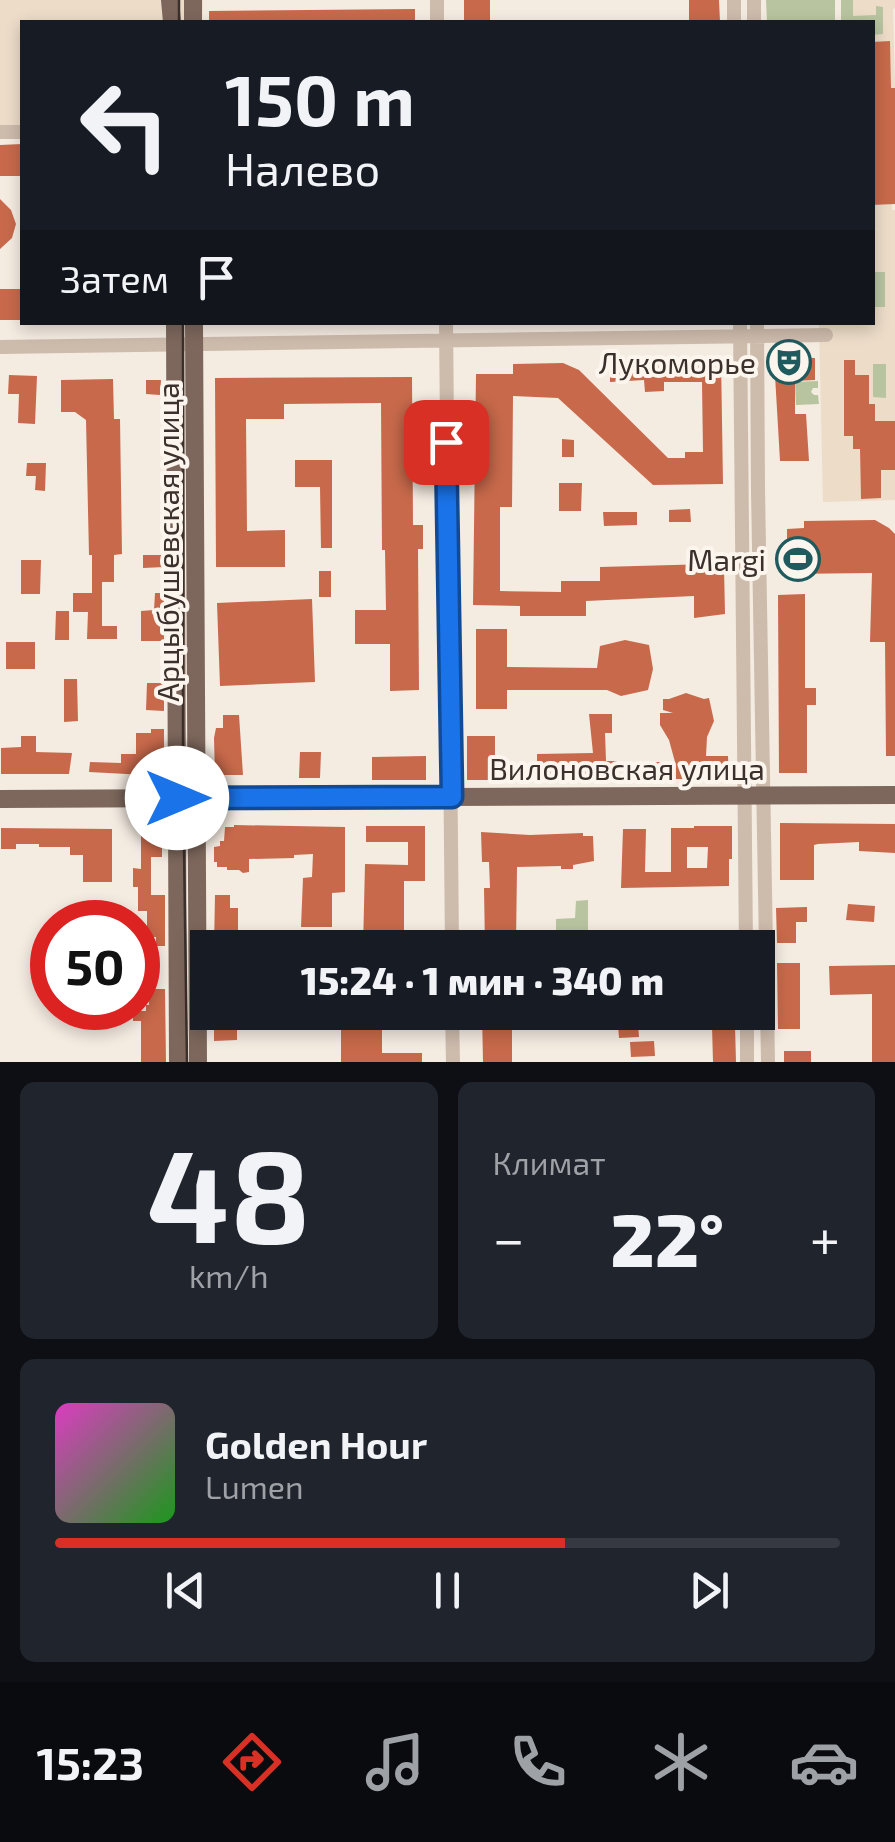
<!DOCTYPE html>
<html lang="ru">
<head>
<meta charset="utf-8">
<style>
	body { margin:0; font-family:"Exo 2",sans-serif; background:#20242c; color:#f1f3f6; height:100vh; display:flex; flex-direction:column; font-size:38px; white-space:nowrap }
	* { box-sizing:border-box; margin:0 }
	p { font-size:32px; color:#9ea1a6 }
	.icon { flex:none; width:55px; height:55px; fill:none; stroke:currentColor; stroke-width:2; stroke-linecap:round; stroke-linejoin:round }
	.map { position:relative; height:1062px; overflow:hidden }
	.panel { display:flex; flex-direction:column; gap:20px; padding:20px; background:#0d0f14; flex:1 }
	.panel>* { flex:none }
	.banner { position:absolute; left:20px; top:20px; width:855px; height:305px; border-radius:0px; box-shadow:0 5px 15px #0003; background:#171b24; color:#f1f3f6; overflow:hidden }
	.speed { position:absolute; left:30px; top:900px; display:flex; gap:20px; font-size:50px; font-weight:700; text-align:center }
	.speed>* { display:grid; place-content:center; width:130px; height:130px; border-radius:50%; background:#171b24; box-shadow:0 5px 15px #0003; line-height:1 }
	.speed .limit { border:15px solid #d22; background:#fff; color:#111 }
	.pin { position:absolute; display:grid; place-items:center; width:85px; height:85px; color:#fff; margin:-42px; border-radius:20px; box-shadow:0 5px 15px #0006 }
	.me { position:absolute; width:110px; margin:-55px; rotate:90deg; stroke-linejoin:round; filter:drop-shadow(0 0 8px #0008) }
	.turn { display:flex; align-items:center; gap:35px; height:210px; padding:0 40px; font-size:45px }
	.turn .icon { width:130px; height:130px; stroke-width:2.5 }
	.turn b { display:block; font-size:70px; line-height:85px }
	.then { display:flex; align-items:center; height:95px; padding:0 40px; background:#0003; gap:20px; font-size:38px }
	.big { font-size:75px; font-weight:800; line-height:1.1 }
	.panel .widget { flex:1; display:flex; flex-direction:column; justify-content:center; gap:15px; min-width:0; padding:0 35px; border-radius:15px; background:#20242c }
	.panel .dial { align-items:center; gap:0 }
	.dial b { font-size:130px; line-height:1 }
	.song { display:flex; align-items:center; gap:30px }
	.cover { width:120px; height:120px; border-radius:15px; background:linear-gradient(135deg,hsl(310 70% 55%),hsl(120 70% 35%)) }
	.played { height:10px; border-radius:5px; background:linear-gradient(90deg,#d93025 65%,#363941 65%) }
	.keys { display:flex; justify-content:space-around; direction:ltr }
	.heat { display:flex; justify-content:space-between; align-items:center; font-size:55px; direction:ltr }
	.panel .tiles { flex:1; display:grid; gap:20px; grid-template-columns:1fr 1fr }
	.widget:last-child { grid-column:span 2 }
	.trip { position:absolute; left:190px; top:930px; width:585px; height:100px; border-radius:0px; background:#171b24; box-shadow:0 5px 15px #0003; font-weight:800; line-height:100px; text-align:center }
	.dock { display:flex; height:160px; justify-content:space-around; align-items:center; background:#090b0e; color:#9ea1a6 }
	.dock .icon { width:70px; height:70px }
	.dock .current { color:#d93025 }
	.dock b { font-size:45px; color:#f1f3f6 }
	.map>svg:first-child { display:block }
</style>
</head>
<body>
<div class="map">
<svg width="895" height="1062" viewBox="0 0 895 1062">
	<rect width="100%" height="100%" fill="#f4ebe1"/>
	<path fill="#b8c4a0" d="M 766,0 L 835,0 L 835,22 L 767,22 Z
		M 841,0 L 883,0 L 876,1 L 877,6 L 883,6 L 883,35 L 873,35 L 872,22 L 841,22 Z
		M 872,272 L 885,272 L 886,307 L 873,307 Z
		M 873,364 L 886,364 L 886,398 L 873,398 Z
		M 818,381 L 818,388 L 813,388 L 811,392 L 814,395 L 818,395 L 819,404 L 796,405 L 795,382 Z
		M 588,900 L 588,947 L 556,945 L 556,919 L 575,918 L 576,901 Z"/>
	<path fill="#ecdcc8" fill-rule="evenodd" d="M 0,0 L 203,0 L 202,22 L 22,22 L 22,128 L 0,129 Z
		M 853,0 L 895,0 L 895,8 L 893,9 L 895,88 L 891,88 L 890,42 L 873,42 L 873,35 L 883,34 L 883,7 L 876,6 L 876,15 L 853,16 Z
		M 892,204 L 892,210 L 895,210 L 895,421 L 875,421 L 875,404 L 869,404 L 869,375 L 855,375 L 855,361 L 844,360 L 844,435 L 853,436 L 853,449 L 860,449 L 861,498 L 881,498 L 881,470 L 895,470 L 895,500 L 823,502 L 819,323 L 872,322 L 873,307 L 885,307 L 885,272 L 873,272 L 873,205 ZM 873,364 L 886,364 L 886,398 L 873,397 Z"/>
	<path fill="#c8694b" fill-rule="evenodd" d="M 464,0 L 490,0 L 490,22 L 464,22 Z
		M 689,0 L 719,0 L 720,22 L 689,22 Z
		M 415,9 L 415,22 L 209,22 L 209,11 Z
		M 890,41 L 891,88 L 895,88 L 895,204 L 872,205 L 872,42 Z
		M 22,144 L 22,176 L 0,176 L 0,145 Z
		M 0,199 L 11,210 L 16,224 L 12,238 L 0,249 Z
		M 0,289 L 22,289 L 22,320 L 0,320 Z
		M 774,358 L 815,358 L 815,380 L 795,381 L 795,414 L 806,414 L 809,461 L 780,461 Z
		M 721,359 L 723,484 L 653,485 L 558,398 L 513,396 L 512,507 L 500,507 L 500,591 L 561,592 L 561,581 L 600,581 L 600,567 L 710,564 L 714,567 L 724,567 L 725,614 L 694,618 L 694,596 L 586,601 L 586,616 L 520,616 L 520,606 L 473,605 L 476,374 L 513,374 L 513,364 L 563,363 L 579,370 L 668,458 L 685,458 L 685,452 L 703,452 L 702,382 L 664,382 L 664,391 L 645,392 L 644,380 L 610,382 L 610,360 Z
		M 844,360 L 855,360 L 855,375 L 869,375 L 869,404 L 875,404 L 875,421 L 895,421 L 895,470 L 881,470 L 881,498 L 861,499 L 860,449 L 853,449 L 853,436 L 844,436 Z
		M 9,375 L 37,376 L 35,424 L 18,423 L 19,394 L 8,394 Z
		M 412,377 L 413,525 L 423,525 L 423,549 L 418,549 L 419,690 L 390,691 L 390,644 L 355,644 L 355,610 L 386,610 L 385,550 L 382,550 L 381,403 L 284,404 L 284,419 L 246,419 L 247,531 L 285,530 L 285,567 L 216,567 L 215,378 Z
		M 113,379 L 114,419 L 120,419 L 122,554 L 114,555 L 114,582 L 102,582 L 102,626 L 117,626 L 117,639 L 87,639 L 88,612 L 73,612 L 73,593 L 92,593 L 92,555 L 89,555 L 86,420 L 75,412 L 61,412 L 61,380 Z
		M 146,380 L 161,380 L 160,395 L 146,394 Z
		M 562,439 L 574,440 L 574,457 L 562,457 Z
		M 295,460 L 332,460 L 332,548 L 321,548 L 320,487 L 295,487 Z
		M 27,463 L 46,463 L 45,491 L 35,490 L 36,476 L 26,476 Z
		M 559,483 L 582,483 L 581,511 L 559,511 Z
		M 690,509 L 691,522 L 669,522 L 669,510 Z
		M 603,512 L 637,512 L 637,525 L 604,526 Z
		M 875,520 L 889,528 L 895,534 L 895,756 L 886,756 L 885,642 L 870,642 L 872,573 L 787,574 L 787,529 L 804,528 L 804,521 Z
		M 143,555 L 163,555 L 164,567 L 143,568 Z
		M 21,560 L 41,560 L 40,594 L 21,594 Z
		M 319,571 L 331,571 L 331,597 L 319,597 Z
		M 155,593 L 164,593 L 164,641 L 141,641 L 141,611 L 154,610 Z
		M 805,594 L 805,688 L 816,688 L 816,705 L 807,705 L 807,773 L 779,773 L 778,595 Z
		M 312,599 L 315,682 L 220,686 L 217,603 Z
		M 56,611 L 69,611 L 69,640 L 55,640 Z
		M 476,629 L 507,629 L 507,667 L 597,668 L 600,646 L 625,640 L 649,645 L 653,669 L 648,690 L 621,696 L 607,690 L 507,690 L 507,709 L 476,709 Z
		M 6,642 L 35,642 L 35,669 L 6,669 Z
		M 64,679 L 77,679 L 78,721 L 64,722 Z
		M 147,683 L 164,683 L 164,711 L 146,710 Z
		M 686,693 L 704,699 L 709,698 L 714,721 L 707,737 L 706,756 L 728,756 L 729,779 L 652,779 L 652,762 L 675,762 L 669,740 L 660,725 L 660,713 L 673,713 L 663,710 L 663,699 L 669,699 Z
		M 589,714 L 612,714 L 612,733 L 605,733 L 606,761 L 617,761 L 617,779 L 537,779 L 537,754 L 593,753 Z
		M 223,715 L 239,715 L 243,775 L 215,775 L 214,738 L 216,728 L 223,728 Z
		M 151,729 L 164,729 L 164,776 L 89,772 L 90,762 L 121,763 L 121,754 L 136,754 L 136,733 L 151,733 Z
		M 21,736 L 36,736 L 36,752 L 72,753 L 69,774 L 1,774 L 1,748 L 21,747 Z
		M 467,736 L 495,736 L 495,780 L 467,780 Z
		M 300,752 L 321,752 L 320,778 L 299,778 Z
		M 426,756 L 426,780 L 372,780 L 372,757 Z
		M 780,823 L 895,824 L 895,853 L 859,851 L 859,842 L 818,844 L 814,845 L 814,880 L 780,880 Z
		M 234,825 L 345,827 L 345,892 L 332,893 L 332,927 L 301,927 L 303,878 L 312,877 L 313,854 L 294,855 L 294,858 L 249,859 L 249,872 L 243,873 L 239,870 L 227,870 L 227,867 L 217,867 L 217,862 L 214,862 L 214,847 L 220,846 L 220,841 L 224,841 L 225,827 L 234,827 Z
		M 366,826 L 425,826 L 425,881 L 404,881 L 404,948 L 363,948 L 365,864 L 408,865 L 408,842 L 366,842 Z
		M 694,826 L 732,826 L 732,859 L 729,859 L 729,886 L 621,888 L 623,829 L 646,829 L 645,872 L 671,872 L 671,828 L 694,828 ZM 687,847 L 708,847 L 707,868 L 687,868 Z
		M 141,827 L 159,827 L 162,831 L 162,857 L 151,857 L 151,895 L 165,895 L 165,946 L 156,946 L 156,937 L 147,937 L 147,911 L 138,911 L 138,887 L 133,887 L 133,868 L 141,869 Z
		M 1,828 L 112,829 L 112,882 L 83,882 L 83,855 L 70,855 L 70,847 L 39,847 L 39,844 L 16,844 L 16,849 L 1,849 Z
		M 481,832 L 530,835 L 583,833 L 583,836 L 593,836 L 594,861 L 573,865 L 573,869 L 561,869 L 561,866 L 517,867 L 516,944 L 513,944 L 513,948 L 485,948 L 484,888 L 490,888 L 489,862 L 482,862 Z
		M 215,895 L 230,895 L 230,908 L 238,908 L 238,947 L 214,947 Z
		M 848,904 L 875,906 L 874,922 L 846,920 Z
		M 807,907 L 807,922 L 796,922 L 796,943 L 777,943 L 776,908 Z
		M 777,963 L 800,963 L 800,1029 L 778,1029 Z
		M 895,965 L 895,1062 L 872,1062 L 872,994 L 830,995 L 829,966 Z
		M 148,989 L 165,989 L 166,1062 L 141,1062 L 141,1021 L 133,1021 L 133,1011 L 146,1011 L 146,1005 L 149,1005 Z
		M 214,1012 L 237,1012 L 237,1040 L 214,1041 Z
		M 341,1012 L 382,1012 L 382,1053 L 422,1053 L 422,1062 L 341,1062 Z
		M 482,1012 L 594,1012 L 594,1024 L 512,1026 L 512,1062 L 483,1062 Z
		M 638,1024 L 639,1037 L 619,1038 L 618,1025 Z
		M 712,1026 L 735,1026 L 736,1062 L 713,1062 Z
		M 654,1041 L 655,1056 L 631,1057 L 630,1042 Z
		M 784,1051 L 811,1051 L 811,1062 L 784,1062 Z"/>
	<g fill="none" stroke-linecap="round" stroke-linejoin="round">
		<path stroke="#cdbbac" stroke-width="14" d="M 437,0 L 437,22
			M 734,0 L 734,22
			M 754,22 L 754,0
			M 0,132 L 22,132
			M 446,322 L 452,948
			M 740,322 L 746,948
			M 757,322 L 758,490 L 768,1062
			M 0,347 L 826,335
			M 452,1012 L 453,1062
			M 747,1012 L 747,1062"/>
		<path stroke="#7d675c" stroke-width="18" d="M 170,0 L 172,22
			M 193,0 L 193,22
			M 175,322 L 178,1062
			M 194,322 L 198,1062
			M 0,799 L 895,795"/>
		<path stroke="#3b302b" stroke-width="2.5" d="M 179,0 L 179,22
			M 183,322 L 183,776 L 187,1062"/>
	</g>
	<g fill="none" stroke-linecap="round" stroke-linejoin="round">
		<g stroke="#114b97" stroke-width="25">
			<path id="route" d="M 177,798 L 452,797 L 446,442"/>
		</g>
		<use href="#route" stroke="#1a73e8" stroke-width="18"/>
	</g>
	<defs>
		<g id="theatre-ring" transform="scale(2.25)"><circle r="9.5" fill="#fbf5ee" stroke="#1f5a5e" stroke-width="1.5"/><path d="M-5-5.5Q0-4 5-5.5V0Q5 5 0 6Q-5 5-5 0ZM-3.3-2.5H-1v1.5H-3.3ZM1-2.5H3.3v1.5H1ZM-2.8 1Q0 5.5 2.8 1Z" fill="#1f5a5e"/></g>
		<g id="stadium-ring" transform="scale(2.25)"><circle r="9.5" fill="#fbf5ee" stroke="#1f5a5e" stroke-width="1.5"/><path d="M0-5a6.5 5 0 1 0 0 10a6.5 5 0 1 0 0-10ZM-3.5-1.8h7v3.6h-7Z" fill="#1f5a5e"/></g>
	</defs>
	<g fill-rule="evenodd">
		<use href="#theatre-ring" x="789" y="362"/>
		<use href="#stadium-ring" x="798" y="559"/>
	</g>
	<g text-anchor="middle" dominant-baseline="central" stroke-width="8" stroke-linejoin="round" paint-order="stroke">
		<g font-size="30" fill="#3b302b" stroke="#fbf5ee" text-anchor="end">
			<text x="756" y="362">Лукоморье</text>
			<text x="766" y="559">Margi</text>
		</g>
		<g font-size="30" fill="#3b302b" stroke="#fbf5ee">
			<text transform="translate(167 542) rotate(-90)">Арцыбушевская улица</text>
			<text x="627" y="768">Вилоновская улица</text>
		</g>
	</g>
</svg>
<div class="speed"><div class="limit">50</div></div>
<div class="pin" style="left:446px;top:442px;background:#d93025"><svg class="icon" aria-label="arrive" viewBox="0 0 24 24"><path d="M6 21V4h12l-3 4 3 4H6"/></svg></div>
<svg class="me" style="left:177px;top:798px" viewBox="-20 -20 40 40"><circle r="19" fill="#fff"/><path d="M0-13L10 11 0 6-10 11z" fill="#1a73e8"/></svg>
<div class="trip">15:24 · 1 мин · 340 m</div>
<div class="banner">
<div class="turn"><svg class="icon" aria-label="left" viewBox="0 0 24 24"><path d="M17 20v-9H6M10 6l-5 5 5 5"/></svg><div><b>150 m</b>Налево</div></div>
<div class="then">Затем<svg class="icon" aria-label="arrive" viewBox="0 0 24 24"><path d="M6 21V4h12l-3 4 3 4H6"/></svg></div>
</div>
</div>
<section class="panel">
<div class="tiles">
<div class="widget dial"><b>48</b><p>km/h</p></div>
<div class="widget"><p>Климат</p>
<div class="heat"><a>−</a><b class="big">22°</b><a>+</a></div>
</div>
<div class="widget">
<div class="song"><i class="cover"></i><div><b>Golden Hour</b><p>Lumen</p></div></div>
<div class="played"></div>
<div class="keys"><svg class="icon" aria-label="previous" viewBox="0 0 24 24"><path d="M18 5L8 12l10 7zM5 5v14"/></svg><svg class="icon" aria-label="pause" viewBox="0 0 24 24"><path d="M8 5v14M16 5v14"/></svg><svg class="icon" aria-label="next" viewBox="0 0 24 24"><path d="M6 5l10 7-10 7zM19 5v14"/></svg></div>
</div>
</div>
</section>
<nav class="dock">
<b>15:23</b>
<svg class="icon current" aria-label="directions" viewBox="0 0 24 24"><path d="M12 3l9 9-9 9-9-9zM9 14v-3h6M13 9l2 2-2 2"/></svg>
<svg class="icon" aria-label="music" viewBox="0 0 24 24"><path d="M9 18V5l10-2v13"/><circle cx="6" cy="18" r="3"/><circle cx="16" cy="16" r="3"/></svg>
<svg class="icon" aria-label="phone" viewBox="0 0 24 24"><path d="M5 4h4l2 5-3 2q2 4 5 5l2-3 5 2v4C11 20 4 13 5 4z"/></svg>
<svg class="icon" aria-label="climate" viewBox="0 0 24 24"><path d="M12 3v18M4 7l16 10M4 17L20 7"/></svg>
<svg class="icon" aria-label="car" viewBox="0 0 24 24"><path d="M5 17H2v-5l4-1 3-4h7l3 4 3 1v5h-3M9 17h6M6 11h13"/><circle cx="7" cy="17" r="2"/><circle cx="17" cy="17" r="2"/></svg>
</nav>
</body>
</html>
